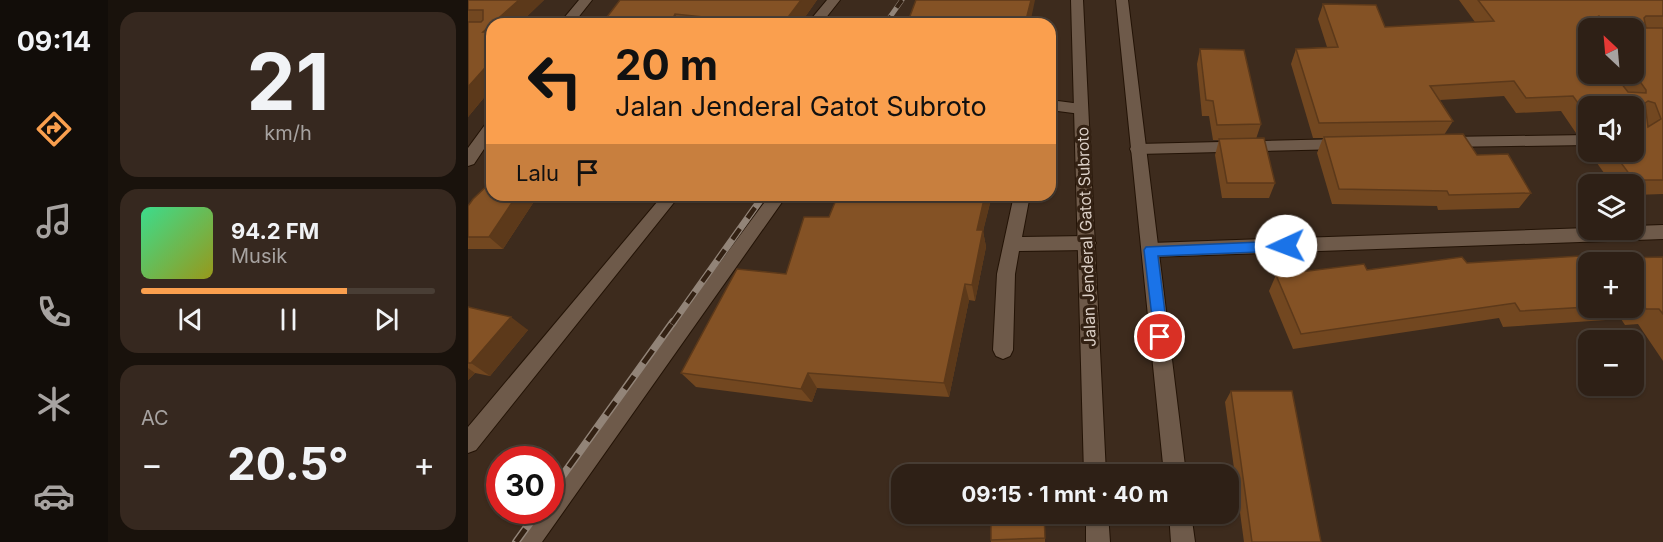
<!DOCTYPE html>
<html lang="id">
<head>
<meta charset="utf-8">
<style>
	body { margin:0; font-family:Inter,sans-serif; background:#36281f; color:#f1f3f6; height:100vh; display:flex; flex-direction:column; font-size:22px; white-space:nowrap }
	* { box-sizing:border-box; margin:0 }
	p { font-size:20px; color:#a7a3a1 }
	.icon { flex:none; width:33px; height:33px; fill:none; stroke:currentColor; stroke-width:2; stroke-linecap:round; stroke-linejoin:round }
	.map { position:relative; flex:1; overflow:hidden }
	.sheet { display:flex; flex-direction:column; gap:12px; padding:12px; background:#19120c; width:360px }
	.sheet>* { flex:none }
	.banner { position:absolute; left:18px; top:18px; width:570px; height:183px; border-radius:18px; box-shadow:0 2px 4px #0004,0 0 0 2px #493e35; background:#fa9f4e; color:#111; overflow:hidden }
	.needle { width:39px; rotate:334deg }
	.buttons { position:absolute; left:1110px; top:18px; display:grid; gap:12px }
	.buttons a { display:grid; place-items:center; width:66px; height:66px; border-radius:12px; background:#2e2016; box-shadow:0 2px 4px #0004,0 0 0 2px #493e35; font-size:30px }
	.speed { position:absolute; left:18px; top:446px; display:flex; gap:12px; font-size:30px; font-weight:700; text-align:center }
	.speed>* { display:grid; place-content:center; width:78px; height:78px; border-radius:50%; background:#2e2016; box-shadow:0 2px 4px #0004,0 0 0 2px #493e35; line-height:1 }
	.speed .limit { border:9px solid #d22; background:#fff; color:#111 }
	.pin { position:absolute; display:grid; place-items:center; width:51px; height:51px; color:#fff; margin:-26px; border:3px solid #fff; border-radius:50%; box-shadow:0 2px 6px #0007 }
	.me { position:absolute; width:66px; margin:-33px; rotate:268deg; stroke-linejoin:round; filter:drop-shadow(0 0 4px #0008) }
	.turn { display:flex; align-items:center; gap:21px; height:126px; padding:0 30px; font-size:27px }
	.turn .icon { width:78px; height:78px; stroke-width:2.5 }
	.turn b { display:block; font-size:42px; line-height:51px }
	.then { display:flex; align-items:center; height:57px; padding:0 30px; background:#0003; gap:12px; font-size:22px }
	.big { font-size:45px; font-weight:700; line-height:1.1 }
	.sheet .tile { flex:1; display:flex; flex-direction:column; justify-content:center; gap:9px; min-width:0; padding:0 21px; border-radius:18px; background:#36281f }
	.sheet .dial { align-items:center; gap:0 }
	.dial b { font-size:78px; line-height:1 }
	.song { display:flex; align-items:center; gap:18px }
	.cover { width:72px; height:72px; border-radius:9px; background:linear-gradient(135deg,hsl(150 70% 55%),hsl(60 70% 35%)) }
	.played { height:6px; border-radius:3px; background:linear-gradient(90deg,#fa9f4e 70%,#493e35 70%) }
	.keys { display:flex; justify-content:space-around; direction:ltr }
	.heat { display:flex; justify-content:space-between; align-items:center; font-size:33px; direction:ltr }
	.trip { position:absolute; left:423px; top:464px; width:348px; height:60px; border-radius:18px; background:#2e2016; box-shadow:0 2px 4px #0004,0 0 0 2px #493e35; font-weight:700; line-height:60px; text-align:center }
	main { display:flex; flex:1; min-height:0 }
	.menu { display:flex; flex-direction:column; width:108px; justify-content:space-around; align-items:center; background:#120d09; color:#a7a3a1 }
	.menu .icon { width:42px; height:42px }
	.menu .current { color:#fa9f4e }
	.menu b { font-size:27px; color:#f1f3f6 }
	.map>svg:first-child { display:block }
</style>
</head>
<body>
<main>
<nav class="menu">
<b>09:14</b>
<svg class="icon current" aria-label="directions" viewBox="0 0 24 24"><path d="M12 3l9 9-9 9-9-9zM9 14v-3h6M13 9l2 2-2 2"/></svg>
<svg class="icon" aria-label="music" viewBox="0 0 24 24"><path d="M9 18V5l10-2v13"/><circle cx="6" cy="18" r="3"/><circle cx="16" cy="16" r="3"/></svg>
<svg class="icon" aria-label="phone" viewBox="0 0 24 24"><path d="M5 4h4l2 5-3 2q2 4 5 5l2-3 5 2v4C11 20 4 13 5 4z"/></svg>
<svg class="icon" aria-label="climate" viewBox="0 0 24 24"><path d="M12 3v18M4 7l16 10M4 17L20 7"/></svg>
<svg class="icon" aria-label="car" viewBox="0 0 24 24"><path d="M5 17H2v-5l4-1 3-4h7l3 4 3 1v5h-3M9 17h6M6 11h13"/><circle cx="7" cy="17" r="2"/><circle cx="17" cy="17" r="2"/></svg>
</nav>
<section class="sheet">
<div class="tile dial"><b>21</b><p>km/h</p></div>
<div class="tile">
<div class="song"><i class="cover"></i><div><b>94.2 FM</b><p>Musik</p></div></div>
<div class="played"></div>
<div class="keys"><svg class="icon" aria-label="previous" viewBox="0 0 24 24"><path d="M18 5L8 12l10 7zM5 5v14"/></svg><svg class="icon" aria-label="pause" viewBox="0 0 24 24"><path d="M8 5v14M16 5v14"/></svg><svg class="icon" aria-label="next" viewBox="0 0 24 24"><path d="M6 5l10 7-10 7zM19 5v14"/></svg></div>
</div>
<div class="tile"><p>AC</p>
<div class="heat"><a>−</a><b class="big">20.5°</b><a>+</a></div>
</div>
</section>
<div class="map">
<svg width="1195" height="542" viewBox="0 0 1195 542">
	<rect width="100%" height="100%" fill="#3d2b1d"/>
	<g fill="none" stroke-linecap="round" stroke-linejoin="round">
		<g stroke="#231306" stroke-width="2">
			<path id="lane" d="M 546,195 L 562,195 L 554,237 L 619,236 L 625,238 L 628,243 L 625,248 L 619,250 L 551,251 L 547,274 L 545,350 L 542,356 L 535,359 L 528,356 L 525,350 L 529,274 Z"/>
		</g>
		<g stroke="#231306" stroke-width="2">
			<path id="street" d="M 111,0 L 124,0 L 105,24 L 91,24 Z
				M 359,0 L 372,0 L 353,24 L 339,24 Z
				M 582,100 L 613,104 L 620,109 L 613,114 L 582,110 Z
				M 24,121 L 24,137 L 6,164 L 0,166 L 0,148 L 19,122 Z
				M 1120,135 L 1120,145 L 977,147 L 972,146 L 969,142 L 972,138 L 977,137 Z
				M 875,139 L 880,140 L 883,144 L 880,148 L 875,149 L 670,154 L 664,153 L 662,149 L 664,145 L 670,144 Z
				M 195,195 L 212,195 L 8,450 L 0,453 L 0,427 Z
				M 302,195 L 319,195 L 74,542 L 48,542 L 69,510 L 82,510 L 82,492 Z
				M 1195,225 L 1195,239 L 683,257 L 677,255 L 674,250 L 677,245 L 683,243 L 1120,228 L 1166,230 L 1166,226 Z"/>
		</g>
		<g stroke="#231306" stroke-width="2">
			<path id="secondary" d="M 603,0 L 615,0 L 638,474 L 616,474 Z
				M 648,0 L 660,0 L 718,474 L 696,474 Z
				M 618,513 L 640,513 L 642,542 L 618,542 Z
				M 701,513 L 723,513 L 727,542 L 703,542 Z"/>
		</g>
		<use href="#lane" fill="#6e5a4a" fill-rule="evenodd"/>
		<use href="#street" fill="#6e5a4a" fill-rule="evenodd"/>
		<use href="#secondary" fill="#6e5a4a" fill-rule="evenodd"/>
		<g stroke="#928478" stroke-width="5">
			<path id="rail-far2" d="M 417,24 L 434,0"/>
		</g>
		<g stroke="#928478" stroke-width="7">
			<path id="rail-far1" d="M 204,324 L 296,195"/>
		</g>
		<g stroke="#928478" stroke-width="8">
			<path id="rail" d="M 82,493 L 205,322
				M 48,542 L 71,510"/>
		</g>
		<use href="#rail-far2" stroke="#332113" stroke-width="4" stroke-dasharray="10" stroke-linecap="butt"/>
		<use href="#rail-far1" stroke="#332113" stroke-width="4.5" stroke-dasharray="13" stroke-linecap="butt"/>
		<use href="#rail" stroke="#332113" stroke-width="5" stroke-dasharray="16" stroke-linecap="butt"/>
	</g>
	<path fill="#724720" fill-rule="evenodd" d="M 0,0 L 76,0 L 51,24 L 24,24 L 24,88 L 0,117 Z
		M 349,0 L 332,24 L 144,24 L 139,17 Z
		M 991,0 L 1195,0 L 1195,194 L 1166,195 L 1166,184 L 1144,184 L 1121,152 L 1166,152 L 1166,106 L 1120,106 L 1120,133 L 1108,133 L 1093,111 L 1048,113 L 1036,96 L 972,100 L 985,121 L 976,135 L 1009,155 L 1063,193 L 1051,208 L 970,210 L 969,206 L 864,204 L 849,153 L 855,138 L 845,138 L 823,64 L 828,49 L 859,47 L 850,19 L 855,4 L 917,27 L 1007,22 ZM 1120,28 L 1166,28 L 1166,74 L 1120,74 L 1117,33 L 1120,31 Z
		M 732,49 L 793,124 L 788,139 L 807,183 L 801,198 L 754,198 L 747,155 L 751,140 L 745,140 L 741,116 L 734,116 L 729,64 Z
		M 24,195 L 93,195 L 87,201 L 69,197 L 35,249 L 0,249 L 0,206 Z
		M 370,195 L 524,195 L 515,231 L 518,247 L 507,301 L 501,300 L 481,397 L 349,388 L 344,402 L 228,387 L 213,373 L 318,274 L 361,217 Z
		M 1195,257 L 1195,361 L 1170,324 L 1157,325 L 1153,319 L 1035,327 L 1031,318 L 825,349 L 801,291 L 808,275 L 999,263 ZM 1120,262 L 1166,262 L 1166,308 L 1120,308 Z
		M 0,307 L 60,330 L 22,376 L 7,373 L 0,380 Z
		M 763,391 L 853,542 L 776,542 L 757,402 Z
		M 577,513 L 577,542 L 523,542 L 523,540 Z"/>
	<path fill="#5c391a" d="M 51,0 L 76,0 L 51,24 L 25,24 Z
		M 333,0 L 349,0 L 332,24 L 315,24 Z
		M 563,0 L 567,0 L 562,24 L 557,24 Z
		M 207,14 L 213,24 L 208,24 L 205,18 Z
		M 1131,16 L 1122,28 L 1120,28 L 1120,31 L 1103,41 L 1114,26 Z
		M 24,25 L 24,43 L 15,32 Z
		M 24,60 L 24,88 L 0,117 L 0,87 Z
		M 49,195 L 66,195 L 69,197 L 35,249 L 21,237 Z
		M 82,195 L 93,195 L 87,201 Z
		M 517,195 L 524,195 L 515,231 L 518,247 L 507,301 L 504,285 L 509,230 Z
		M 497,284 L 501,300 L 481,397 L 476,383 Z
		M 43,317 L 60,330 L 22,376 L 3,363 Z
		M 0,368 L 7,373 L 0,380 Z
		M 340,373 L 349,388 L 344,402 L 333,389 Z"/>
	<path fill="#845225" stroke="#5c391a" stroke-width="1.5" fill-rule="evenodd" d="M 0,0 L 51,0 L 15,32 L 24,32 L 24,60 L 0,87 L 0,22 L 13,22 L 15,20 L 15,10 L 0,10 Z
		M 152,0 L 333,0 L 315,24 L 303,24 L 207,14 L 205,18 L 139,17 Z
		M 448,0 L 563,0 L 557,24 L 439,24 Z
		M 1010,0 L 1195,0 L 1195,16 L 1178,16 L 1176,18 L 1178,28 L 1195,28 L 1195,180 L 1171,180 L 1166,174 L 1162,175 L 1145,152 L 1166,152 L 1166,106 L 1120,106 L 1120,117 L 1105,96 L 1058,98 L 1046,81 L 962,86 L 985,121 L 851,123 L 828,49 L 870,47 L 855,4 L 908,5 L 917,27 L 1026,21 ZM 1131,16 L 1133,18 L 1133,28 L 1166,28 L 1166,73 L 1178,90 L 1178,93 L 1160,92 L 1146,74 L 1120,74 L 1120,39 L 1114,26 ZM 1180,101 L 1187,103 L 1193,119 L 1180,127 L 1177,103 Z
		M 732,49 L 776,50 L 793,124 L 749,125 L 745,101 L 738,100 Z
		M 995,134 L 1009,155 L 1040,154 L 1063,193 L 981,195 L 979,191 L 871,189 L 856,137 Z
		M 796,138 L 807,183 L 759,183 L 751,139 Z
		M 24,181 L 24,195 L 49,195 L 21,237 L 0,237 L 0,206 L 5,199 Z
		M 370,195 L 517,195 L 509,230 L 515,230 L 504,285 L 497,284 L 476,383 L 340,373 L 333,389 L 213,373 L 269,269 L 318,274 L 336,217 L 361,217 Z
		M 1112,256 L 1114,259 L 1195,257 L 1195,314 L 1191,309 L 1178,309 L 1174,303 L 1166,304 L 1166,262 L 1120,262 L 1120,307 L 1052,311 L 1047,303 L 833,334 L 808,275 L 896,264 L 899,270 L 994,257 L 999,263 Z
		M 0,307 L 43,317 L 3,363 L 0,363 Z
		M 763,391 L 824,391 L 853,542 L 784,542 Z
		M 575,473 L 575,474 L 542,474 Z
		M 523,513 L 576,513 L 577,538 L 523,540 Z"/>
	<path fill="#1a73e8" stroke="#114b97" stroke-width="1.5" d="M 818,241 L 825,246 L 818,251 L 690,256 L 700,337 L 697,342 L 692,344 L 687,342 L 676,250 L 678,247 Z"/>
	<g text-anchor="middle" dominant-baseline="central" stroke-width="6" stroke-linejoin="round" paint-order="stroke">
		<g font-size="16" fill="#dcd0c7" stroke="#332113">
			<text transform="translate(618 237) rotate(-92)">Jalan Jenderal Gatot Subroto</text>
		</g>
	</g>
</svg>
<div class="buttons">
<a><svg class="needle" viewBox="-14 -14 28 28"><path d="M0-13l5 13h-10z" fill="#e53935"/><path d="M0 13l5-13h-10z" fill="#a7a3a1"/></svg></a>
<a><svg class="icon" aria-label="sound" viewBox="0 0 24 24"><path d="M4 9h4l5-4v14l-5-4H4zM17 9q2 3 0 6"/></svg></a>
<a><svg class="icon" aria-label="layers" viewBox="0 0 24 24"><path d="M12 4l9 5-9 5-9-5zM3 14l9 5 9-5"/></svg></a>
<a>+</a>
<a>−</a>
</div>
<div class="speed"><div class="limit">30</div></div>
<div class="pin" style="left:692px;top:337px;background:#d93025"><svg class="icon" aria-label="arrive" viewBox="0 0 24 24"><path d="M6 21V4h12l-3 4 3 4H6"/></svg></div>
<svg class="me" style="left:818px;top:246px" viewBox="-20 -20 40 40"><circle r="19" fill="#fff"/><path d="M0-13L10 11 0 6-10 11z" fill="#1a73e8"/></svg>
<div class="trip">09:15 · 1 mnt · 40 m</div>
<div class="banner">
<div class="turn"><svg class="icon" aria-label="left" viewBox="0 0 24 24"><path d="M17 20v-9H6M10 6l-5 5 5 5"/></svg><div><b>20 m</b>Jalan Jenderal Gatot Subroto</div></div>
<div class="then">Lalu<svg class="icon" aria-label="arrive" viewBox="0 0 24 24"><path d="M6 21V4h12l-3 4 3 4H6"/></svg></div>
</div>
</div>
</main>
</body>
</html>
